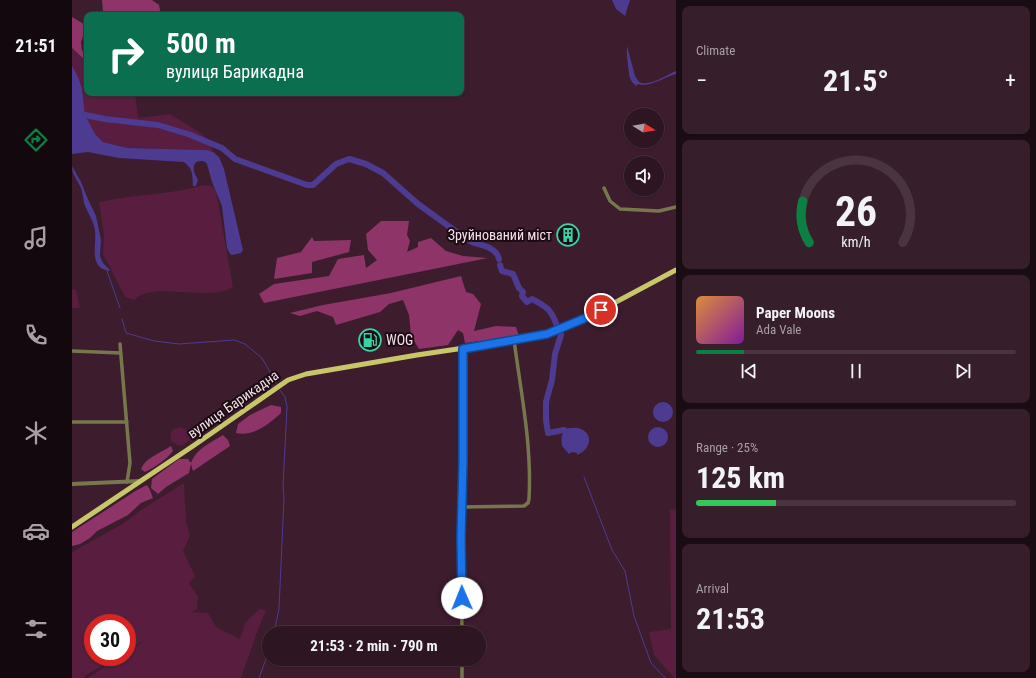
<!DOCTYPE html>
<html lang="en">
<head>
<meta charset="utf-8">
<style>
	body { margin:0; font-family:"Roboto Condensed",sans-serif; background:#361e2a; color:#f1f3f6; height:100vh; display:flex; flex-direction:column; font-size:15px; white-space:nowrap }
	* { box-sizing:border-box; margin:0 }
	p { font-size:13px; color:#a79fa5 }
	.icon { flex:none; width:22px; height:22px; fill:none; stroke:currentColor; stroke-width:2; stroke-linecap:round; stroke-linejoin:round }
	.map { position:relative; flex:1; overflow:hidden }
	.side { display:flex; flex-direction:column; gap:6px; padding:6px; background:#190c13; width:360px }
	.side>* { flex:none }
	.banner { position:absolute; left:12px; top:12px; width:380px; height:84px; border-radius:8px; box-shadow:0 1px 3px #0004,0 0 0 1px #493440; background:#0b6e4f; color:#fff; overflow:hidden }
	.needle { width:26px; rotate:101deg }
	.buttons { position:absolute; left:552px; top:108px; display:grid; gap:8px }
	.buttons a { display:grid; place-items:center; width:40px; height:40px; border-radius:50%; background:#2e1522; box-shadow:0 1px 3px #0004,0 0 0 1px #493440; font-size:20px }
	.speed { position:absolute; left:12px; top:614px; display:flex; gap:8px; font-size:20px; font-weight:700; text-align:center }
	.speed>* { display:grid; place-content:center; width:52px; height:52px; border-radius:50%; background:#2e1522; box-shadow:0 1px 3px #0004,0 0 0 1px #493440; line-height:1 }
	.speed .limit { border:6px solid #d22; background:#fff; color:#111 }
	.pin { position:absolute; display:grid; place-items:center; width:34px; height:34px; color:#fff; margin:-17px; border:2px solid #fff; border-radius:50%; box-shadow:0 1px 4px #0007 }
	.me { position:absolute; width:44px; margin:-22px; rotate:359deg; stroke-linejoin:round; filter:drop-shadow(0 0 3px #0008) }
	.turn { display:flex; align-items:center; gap:14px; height:84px; padding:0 16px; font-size:18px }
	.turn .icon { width:52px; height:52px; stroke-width:2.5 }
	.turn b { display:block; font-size:28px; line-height:34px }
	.big { font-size:30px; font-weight:700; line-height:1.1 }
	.side .tile { flex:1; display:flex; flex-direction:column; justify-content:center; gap:6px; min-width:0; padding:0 14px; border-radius:8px; background:#361e2a }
	.side .dial { align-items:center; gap:0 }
	.dial svg { height:104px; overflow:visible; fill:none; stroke:#493440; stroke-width:7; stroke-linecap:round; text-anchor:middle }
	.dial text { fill:#f1f3f6; stroke:none }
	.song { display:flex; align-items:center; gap:12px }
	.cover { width:48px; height:48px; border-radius:6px; background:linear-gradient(135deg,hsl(30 70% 55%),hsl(290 70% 35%)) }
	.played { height:4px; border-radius:2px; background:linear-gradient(90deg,#0b8043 15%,#493440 15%) }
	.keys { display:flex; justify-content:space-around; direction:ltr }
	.heat { display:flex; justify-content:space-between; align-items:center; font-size:22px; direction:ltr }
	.charge { height:6px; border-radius:3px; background:linear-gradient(90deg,#34c759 25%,#493440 0) }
	.trip { position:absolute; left:190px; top:626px; width:224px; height:40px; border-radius:20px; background:#2e1522; box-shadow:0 1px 3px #0004,0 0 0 1px #493440; font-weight:700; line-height:40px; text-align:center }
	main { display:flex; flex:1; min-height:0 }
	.dock { display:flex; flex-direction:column; width:72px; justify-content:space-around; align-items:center; background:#12080e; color:#a79fa5 }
	.dock .icon { width:28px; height:28px }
	.dock .selected { color:#0b8043 }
	.dock b { font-size:18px; color:#f1f3f6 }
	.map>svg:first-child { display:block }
</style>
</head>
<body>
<main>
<nav class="dock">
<b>21:51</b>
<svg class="icon selected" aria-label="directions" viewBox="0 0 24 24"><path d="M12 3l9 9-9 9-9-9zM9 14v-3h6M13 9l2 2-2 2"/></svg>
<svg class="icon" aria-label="music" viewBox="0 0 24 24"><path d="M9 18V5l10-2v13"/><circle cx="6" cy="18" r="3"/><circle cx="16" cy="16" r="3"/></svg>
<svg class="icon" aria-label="phone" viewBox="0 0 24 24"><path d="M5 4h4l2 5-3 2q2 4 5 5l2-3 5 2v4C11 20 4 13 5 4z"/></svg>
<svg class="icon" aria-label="climate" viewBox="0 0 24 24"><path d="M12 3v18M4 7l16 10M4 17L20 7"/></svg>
<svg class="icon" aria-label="car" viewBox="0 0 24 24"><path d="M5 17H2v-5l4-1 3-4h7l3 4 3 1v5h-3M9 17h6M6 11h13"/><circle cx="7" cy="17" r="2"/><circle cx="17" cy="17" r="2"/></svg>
<svg class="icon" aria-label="filters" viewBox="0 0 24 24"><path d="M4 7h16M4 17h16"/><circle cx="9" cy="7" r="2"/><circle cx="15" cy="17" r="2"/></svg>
</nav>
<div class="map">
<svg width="604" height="678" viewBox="0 0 604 678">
	<rect width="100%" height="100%" fill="#3d1c2d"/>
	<path fill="#581d3f" d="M 0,48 L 15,62 L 15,93 L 63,93 L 66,118 L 98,114 L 130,134 L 137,141 L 141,152 L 135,150 L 55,148 L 31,142 L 23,134 L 13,115 L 10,89 L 0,66 Z
		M 132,185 L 140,186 L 144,191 L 161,287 C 135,303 81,280 62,300 L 53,297 L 31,254 L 32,236 L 27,202 C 61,194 98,195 132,185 Z
		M 0,289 L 4,290 L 8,308 L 0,308 Z
		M 109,427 C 115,430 118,432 119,439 L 110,446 L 105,445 L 99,441 L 98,435 L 101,429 Z
		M 112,483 L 114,522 L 118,536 L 111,551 L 123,576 L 117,583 L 126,597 L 125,609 L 109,618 L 120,612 L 136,613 L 144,627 L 168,639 L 173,623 L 187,609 L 194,610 L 185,632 L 169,678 L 16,678 L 47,657 L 55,657 L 55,652 L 77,638 L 55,650 L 55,623 L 21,623 L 21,657 L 44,657 L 13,676 L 11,678 L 0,678 L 0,552 L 49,525 L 72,508 Z
		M 598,509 L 604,510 L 604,678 L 602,678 L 582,655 L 577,632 L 599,629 Z"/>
	<path fill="#8f3468" d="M 30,0 L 80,0 L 87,5 L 88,10 L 88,15 L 34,15 L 31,11 Z
		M 0,17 L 15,26 L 9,42 L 10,51 L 15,52 L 15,62 L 0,48 Z
		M 309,221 L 337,221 L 335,235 L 338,241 L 335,252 L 346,247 L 346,242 L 359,238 L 374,251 L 391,256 L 416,258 L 192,303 L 187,294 L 202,284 L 257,276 L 266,259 L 292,255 L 294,268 L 305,260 L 296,250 L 294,234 Z
		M 240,237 L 242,241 L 279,240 L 277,252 L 240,262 L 240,273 L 202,279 L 205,258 L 229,252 Z
		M 389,276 L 394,292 L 401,294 L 409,304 L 402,331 L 424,326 L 444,327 L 447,336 L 393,343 L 391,333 L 386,330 L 376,345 L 347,349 L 339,336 L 337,315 L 331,300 L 317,304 L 308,312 L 264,325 L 261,317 L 245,311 L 228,316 L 218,313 L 251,305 L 319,293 Z
		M 199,405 L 209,407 L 209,413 C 197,424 181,437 164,433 L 166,424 L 178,415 Z
		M 151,435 L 156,440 L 158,446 L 121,471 L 119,464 L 117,473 L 94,487 L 86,494 L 79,488 L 80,479 L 107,459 L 116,459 L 119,463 C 124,449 138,443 151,435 Z
		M 99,446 L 101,451 C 94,460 83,467 73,472 L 69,469 C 74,457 89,453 99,446 Z
		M 75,485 L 78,490 L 81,498 L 69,503 L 56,515 L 25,531 L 18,538 L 8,544 L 0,546 L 0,532 L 65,490 Z"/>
	<path fill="#4d3b92" d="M 540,0 L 558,0 L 553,16 L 544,9 Z
		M 555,46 L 563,76 L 567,82 C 578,87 594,75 604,71 L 604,74 C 592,77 578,88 566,84 L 564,86 C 562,84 559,81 558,78 C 557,74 554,51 555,46 Z
		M 0,66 L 6,77 L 10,89 L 13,115 L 23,134 L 31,142 L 55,148 L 135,150 L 141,152 L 147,157 L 152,169 L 170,246 L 171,250 L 169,253 L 160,255 L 158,254 L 155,248 L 150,206 L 140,182 L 135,164 C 132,160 129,161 124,162 C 119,169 123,174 126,180 L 124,186 L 121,186 C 120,177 122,169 112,162 L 47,158 L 16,152 L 0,154 Z
		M 0,166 L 9,182 L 15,197 L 24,216 L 29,240 L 28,256 L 31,263 L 38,270 L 37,271 C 14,267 27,241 22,226 C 20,219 16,213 13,206 C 11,200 11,192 8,186 C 4,178 0,174 0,166 Z
		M581 412a10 10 0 1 1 20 0a10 10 0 1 1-20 0Z
		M576 437a10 10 0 1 1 20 0a10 10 0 1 1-20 0Z
		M 496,428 C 500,428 506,427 509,429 C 523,435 517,451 505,455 L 505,453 L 500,452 L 497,454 L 490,446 C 489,439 489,432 496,428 Z"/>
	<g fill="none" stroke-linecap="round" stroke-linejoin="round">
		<path stroke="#4d3b92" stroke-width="1" d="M 35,271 L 48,308
			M 50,319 L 54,333 L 82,341 L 107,344 L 162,340 L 173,344 L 190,358 L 204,383
			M 512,477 L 540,550 L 553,571 L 562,616 L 579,663 L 593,678
			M 202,633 L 207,609 L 212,498 L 211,486 L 215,407 L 213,397 L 208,390
			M 187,678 L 197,651"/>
		<path stroke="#4d3b92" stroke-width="6" d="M 13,115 L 33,119 L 86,125 L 116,134 L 150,148 L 163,159 L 235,185 L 241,185 L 264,164 L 277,159 L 294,164 L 311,173 L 346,204 L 393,238
			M 398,241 C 408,246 424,246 427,259
			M 428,265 L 430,271 L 441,274 L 447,288 L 451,292 L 450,296 L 455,302 L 460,299 C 476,308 479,309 485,326
			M 488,332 L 489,335 L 483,354 L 480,380 L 474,402 L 474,420 L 476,433 L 492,430"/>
		<path stroke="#77774c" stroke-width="3.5" d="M 532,188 L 538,201 L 548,209 L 587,211 L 604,207
			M 48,344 L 58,463 L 55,482
			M 0,351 L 49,353
			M 0,422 L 55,422
			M 390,507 L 452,506 L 456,503 L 457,499 C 460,445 449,393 442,340
			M 390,633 L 389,538 L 391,461 L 391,349
			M 390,678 L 390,659"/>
		<path stroke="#77774c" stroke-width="4" d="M 0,484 L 68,481"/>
		<path stroke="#c7c669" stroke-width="5" d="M 0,527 L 121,446 L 216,380 L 234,374 L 345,355 L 419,344 L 475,334 L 516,317 L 604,270"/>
	</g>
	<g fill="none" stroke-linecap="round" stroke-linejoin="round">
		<g stroke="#114b97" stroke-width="10">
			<path id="route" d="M 390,598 L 389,538 L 391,461 L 391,349 L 475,334 L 516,317 L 529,310"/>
		</g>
		<use href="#route" stroke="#1a73e8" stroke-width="7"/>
	</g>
	<defs>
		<g id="building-ring" transform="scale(1.15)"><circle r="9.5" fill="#1b0c14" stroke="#37d4a6" stroke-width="1.5"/><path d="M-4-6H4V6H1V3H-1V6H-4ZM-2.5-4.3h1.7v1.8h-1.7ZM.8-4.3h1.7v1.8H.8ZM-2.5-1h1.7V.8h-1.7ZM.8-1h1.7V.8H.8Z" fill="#37d4a6"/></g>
		<g id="fuel-ring" transform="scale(1.15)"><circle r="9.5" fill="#1b0c14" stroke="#37d4a6" stroke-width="1.5"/><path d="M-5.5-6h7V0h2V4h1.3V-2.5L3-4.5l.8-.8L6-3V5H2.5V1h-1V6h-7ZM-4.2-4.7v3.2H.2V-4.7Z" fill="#37d4a6"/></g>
	</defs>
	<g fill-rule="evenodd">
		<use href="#building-ring" x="496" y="235"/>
		<use href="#fuel-ring" x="298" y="340"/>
	</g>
	<g text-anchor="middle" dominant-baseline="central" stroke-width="4" stroke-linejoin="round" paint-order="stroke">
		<g font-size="14" fill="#f5dfe9" stroke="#1b0c14" text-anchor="end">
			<text x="480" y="235">Зруйнований міст</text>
			<text x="314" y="340" text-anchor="start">WOG</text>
		</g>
		<g font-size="14" fill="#f5dfe9" stroke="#1b0c14">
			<text transform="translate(161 404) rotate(-35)">вулиця Барикадна</text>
		</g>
	</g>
</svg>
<div class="buttons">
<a><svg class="needle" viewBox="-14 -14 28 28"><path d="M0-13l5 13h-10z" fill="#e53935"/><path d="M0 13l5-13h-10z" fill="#a79fa5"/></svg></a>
<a><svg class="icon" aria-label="sound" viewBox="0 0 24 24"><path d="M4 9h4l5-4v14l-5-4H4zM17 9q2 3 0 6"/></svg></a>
</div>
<div class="speed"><div class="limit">30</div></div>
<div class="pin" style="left:529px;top:310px;background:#d93025"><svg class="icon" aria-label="arrive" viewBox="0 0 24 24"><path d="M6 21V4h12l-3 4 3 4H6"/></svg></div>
<svg class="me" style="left:390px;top:598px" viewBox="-20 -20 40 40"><circle r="19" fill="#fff"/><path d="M0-13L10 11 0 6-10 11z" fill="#1a73e8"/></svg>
<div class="trip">21:53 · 2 min · 790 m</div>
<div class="banner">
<div class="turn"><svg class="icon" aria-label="right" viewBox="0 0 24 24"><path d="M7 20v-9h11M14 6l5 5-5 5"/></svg><div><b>500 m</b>вулиця Барикадна</div></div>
</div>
</div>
<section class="side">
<div class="tile"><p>Climate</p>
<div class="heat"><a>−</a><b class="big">21.5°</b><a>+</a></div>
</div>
<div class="tile dial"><svg viewBox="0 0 100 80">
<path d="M14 69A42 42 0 1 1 86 69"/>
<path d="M14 69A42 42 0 0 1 9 37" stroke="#0b8043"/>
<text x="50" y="56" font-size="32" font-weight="700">26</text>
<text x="50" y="72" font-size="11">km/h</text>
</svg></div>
<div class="tile">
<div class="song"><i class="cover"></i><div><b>Paper Moons</b><p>Ada Vale</p></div></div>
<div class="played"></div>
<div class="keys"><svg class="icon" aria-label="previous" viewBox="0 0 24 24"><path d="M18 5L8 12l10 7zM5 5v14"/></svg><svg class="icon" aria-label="pause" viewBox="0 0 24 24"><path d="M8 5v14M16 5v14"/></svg><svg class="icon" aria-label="next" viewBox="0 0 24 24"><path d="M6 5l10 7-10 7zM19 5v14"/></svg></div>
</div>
<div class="tile"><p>Range · 25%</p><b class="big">125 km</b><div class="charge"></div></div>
<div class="tile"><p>Arrival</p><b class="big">21:53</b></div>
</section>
</main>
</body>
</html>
